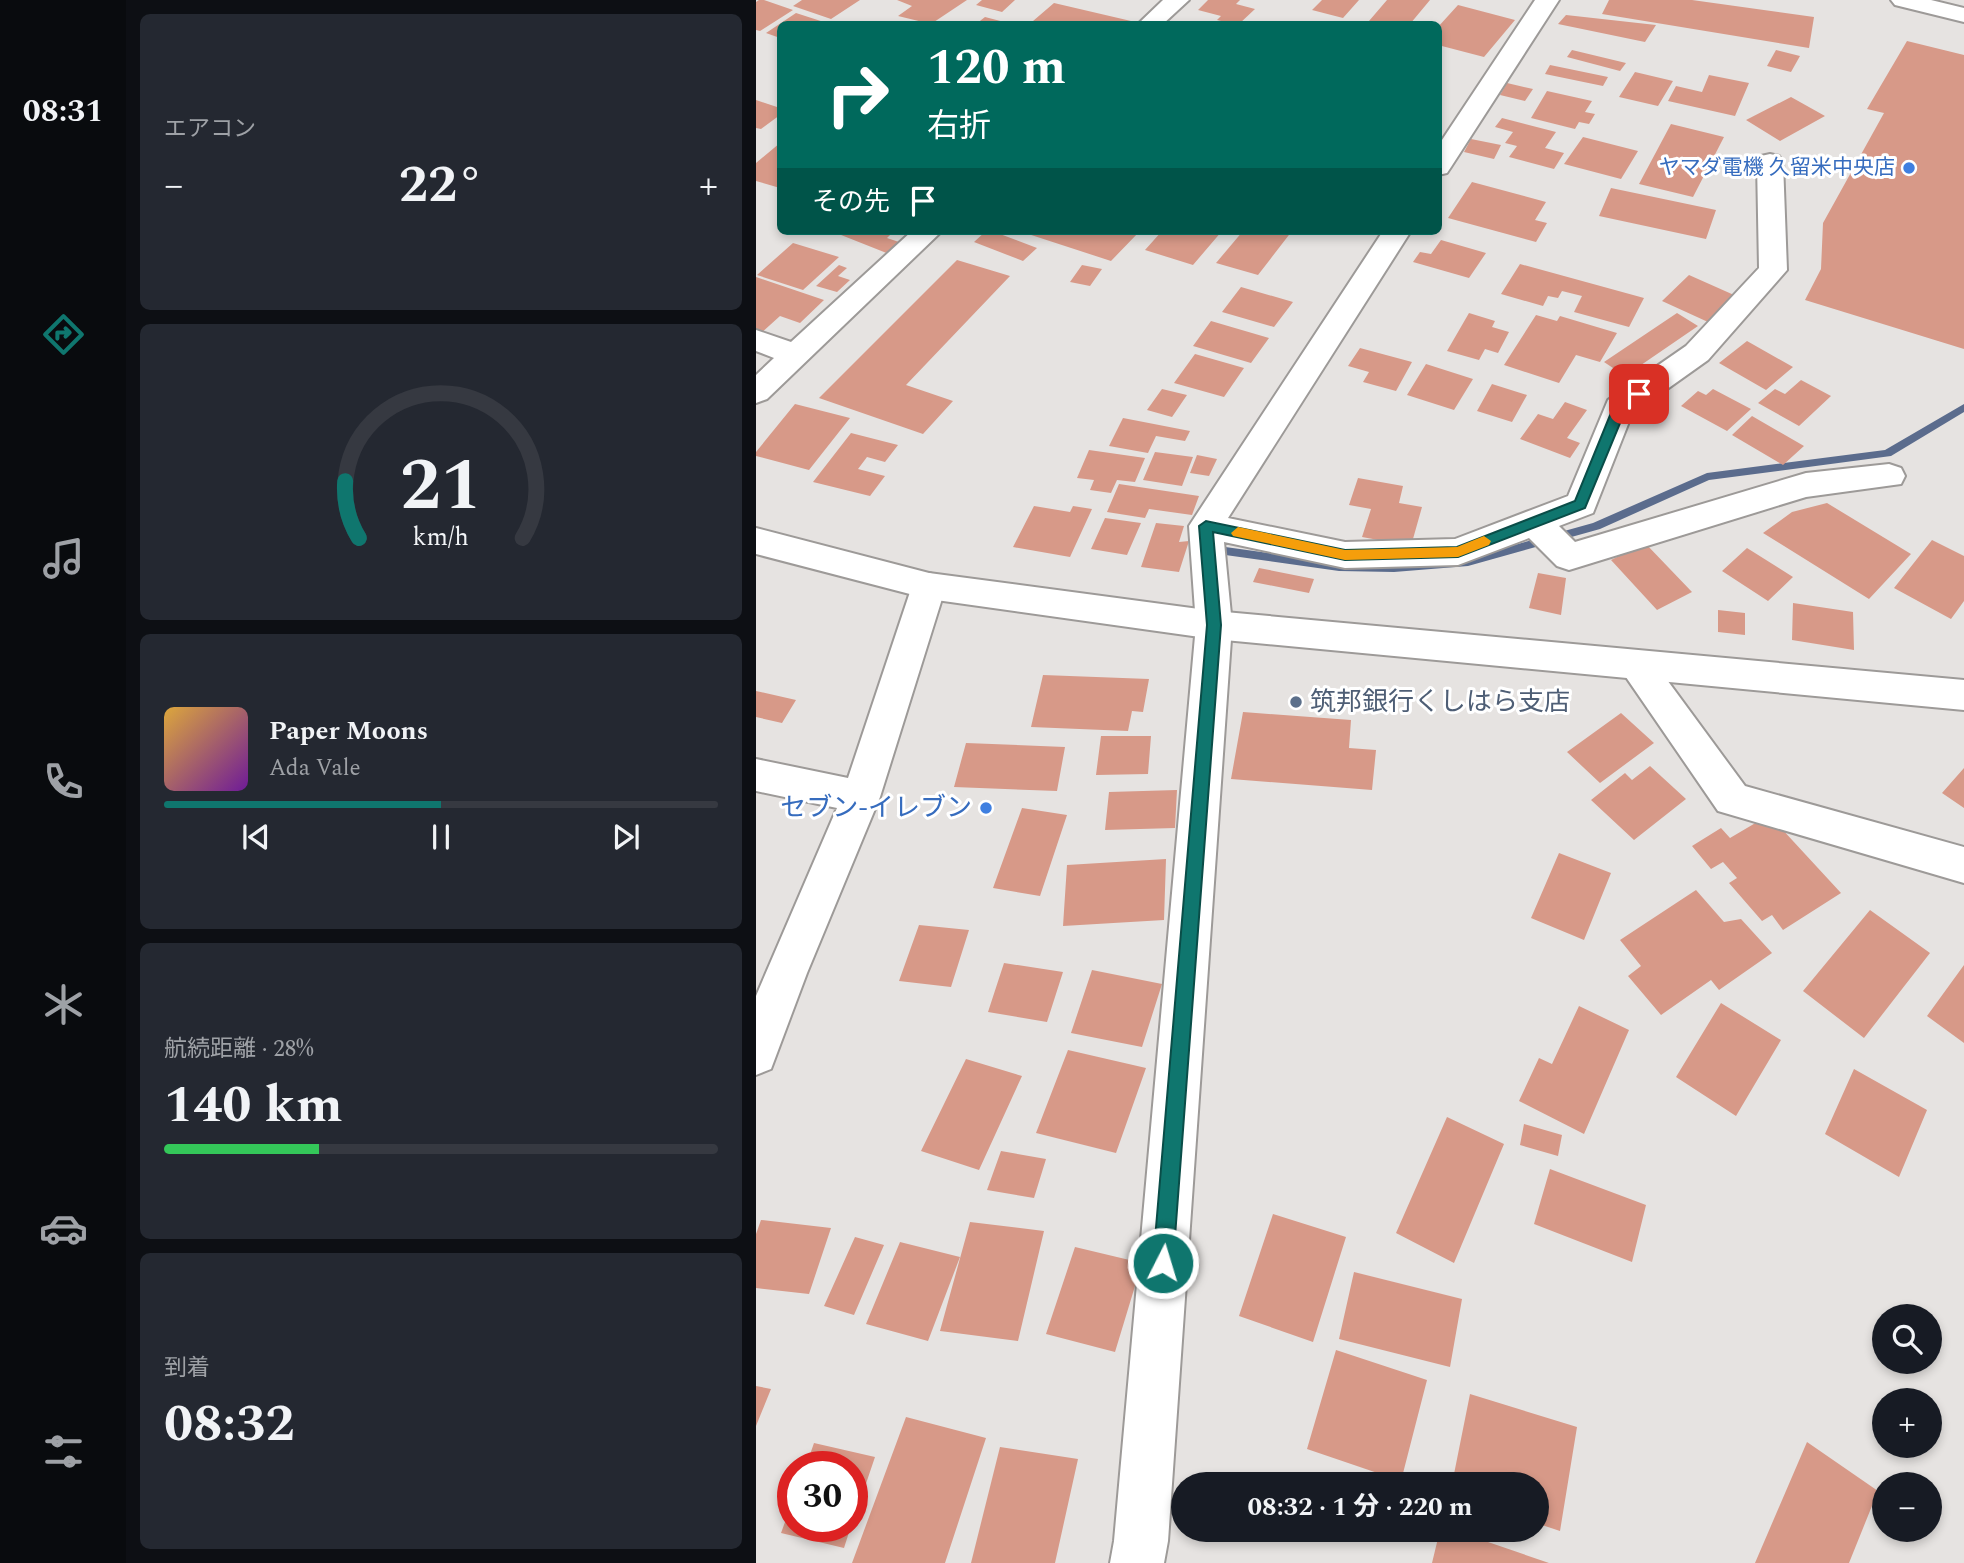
<!DOCTYPE html>
<html lang="ja">
<head>
<meta charset="utf-8">
<style>
	body { margin:0; font-family:Spectral,"Noto Sans JP",serif; background:#242831; color:#f1f3f6; height:100vh; display:flex; flex-direction:column; font-size:26px; white-space:nowrap }
	* { box-sizing:border-box; margin:0 }
	p { font-size:23px; color:#9ea1a6 }
	.icon { flex:none; width:38px; height:38px; fill:none; stroke:currentColor; stroke-width:2; stroke-linecap:round; stroke-linejoin:round }
	.map { position:relative; flex:1; overflow:hidden }
	.side { display:flex; flex-direction:column; gap:14px; padding:14px; background:#0d0f14; width:630px }
	.side>* { flex:none }
	.banner { position:absolute; left:21px; top:21px; width:665px; height:214px; border-radius:10px; box-shadow:0 4px 10px #0003; background:#00695c; color:#fff; overflow:hidden }
	.fabs { position:absolute; left:1116px; top:1304px; display:grid; gap:14px }
	.fabs a { display:grid; place-items:center; width:70px; height:70px; border-radius:50%; background:#171b24; box-shadow:0 4px 10px #0003; font-size:35px }
	.speed { position:absolute; left:21px; top:1451px; display:flex; gap:14px; font-size:35px; font-weight:700; text-align:center }
	.speed>* { display:grid; place-content:center; width:91px; height:91px; border-radius:50%; background:#171b24; box-shadow:0 4px 10px #0003; line-height:1 }
	.speed .limit { border:10px solid #d22; background:#fff; color:#111 }
	.pin { position:absolute; display:grid; place-items:center; width:60px; height:60px; color:#fff; margin:-30px; border-radius:14px; box-shadow:0 4px 10px #0006 }
	.me { position:absolute; width:77px; margin:-38px; rotate:5deg; stroke-linejoin:round; filter:drop-shadow(0 0 5px #0008) }
	.turn { display:flex; align-items:center; gap:24px; height:147px; padding:0 35px; font-size:32px }
	.turn .icon { width:91px; height:91px; stroke-width:2.5 }
	.turn b { display:block; font-size:49px; line-height:60px }
	.then { display:flex; align-items:center; height:66px; padding:0 35px; background:#0003; gap:14px; font-size:26px }
	.big { font-size:52px; font-weight:700; line-height:1.1 }
	.side .widget { flex:1; display:flex; flex-direction:column; justify-content:center; gap:10px; min-width:0; padding:0 24px; border-radius:10px; background:#242831 }
	.side .dial { align-items:center; gap:0 }
	.dial svg { height:182px; overflow:visible; fill:none; stroke:#363941; stroke-width:7; stroke-linecap:round; text-anchor:middle }
	.dial text { fill:#f1f3f6; stroke:none }
	.song { display:flex; align-items:center; gap:21px }
	.cover { width:84px; height:84px; border-radius:10px; background:linear-gradient(135deg,hsl(40 70% 55%),hsl(280 70% 35%)) }
	.played { height:7px; border-radius:4px; background:linear-gradient(90deg,#0f766e 50%,#363941 50%) }
	.keys { display:flex; justify-content:space-around; direction:ltr }
	.heat { display:flex; justify-content:space-between; align-items:center; font-size:38px; direction:ltr }
	.charge { height:10px; border-radius:5px; background:linear-gradient(90deg,#34c759 28%,#363941 0) }
	.trip { position:absolute; left:415px; top:1472px; width:378px; height:70px; border-radius:35px; background:#171b24; box-shadow:0 4px 10px #0003; font-weight:700; line-height:70px; text-align:center }
	main { display:flex; flex:1; min-height:0 }
	.dock { display:flex; flex-direction:column; width:126px; justify-content:space-around; align-items:center; background:#090b0e; color:#9ea1a6 }
	.dock .icon { width:49px; height:49px }
	.dock .active { color:#0f766e }
	.dock b { font-size:32px; color:#f1f3f6 }
	.map>svg:first-child { display:block }
</style>
</head>
<body>
<main>
<nav class="dock">
<b>08:31</b>
<svg class="icon active" aria-label="directions" viewBox="0 0 24 24"><path d="M12 3l9 9-9 9-9-9zM9 14v-3h6M13 9l2 2-2 2"/></svg>
<svg class="icon" aria-label="music" viewBox="0 0 24 24"><path d="M9 18V5l10-2v13"/><circle cx="6" cy="18" r="3"/><circle cx="16" cy="16" r="3"/></svg>
<svg class="icon" aria-label="phone" viewBox="0 0 24 24"><path d="M5 4h4l2 5-3 2q2 4 5 5l2-3 5 2v4C11 20 4 13 5 4z"/></svg>
<svg class="icon" aria-label="climate" viewBox="0 0 24 24"><path d="M12 3v18M4 7l16 10M4 17L20 7"/></svg>
<svg class="icon" aria-label="car" viewBox="0 0 24 24"><path d="M5 17H2v-5l4-1 3-4h7l3 4 3 1v5h-3M9 17h6M6 11h13"/><circle cx="7" cy="17" r="2"/><circle cx="17" cy="17" r="2"/></svg>
<svg class="icon" aria-label="filters" viewBox="0 0 24 24"><path d="M4 7h16M4 17h16"/><circle cx="9" cy="7" r="2"/><circle cx="15" cy="17" r="2"/></svg>
</nav>
<section class="side">
<div class="widget"><p>エアコン</p>
<div class="heat"><a>−</a><b class="big">22°</b><a>+</a></div>
</div>
<div class="widget dial"><svg viewBox="0 0 100 80">
<path d="M14 69A42 42 0 1 1 86 69"/>
<path d="M14 69A42 42 0 0 1 8 44" stroke="#0f766e"/>
<text x="50" y="56" font-size="32" font-weight="700">21</text>
<text x="50" y="72" font-size="11">km/h</text>
</svg></div>
<div class="widget">
<div class="song"><i class="cover"></i><div><b>Paper Moons</b><p>Ada Vale</p></div></div>
<div class="played"></div>
<div class="keys"><svg class="icon" aria-label="previous" viewBox="0 0 24 24"><path d="M18 5L8 12l10 7zM5 5v14"/></svg><svg class="icon" aria-label="pause" viewBox="0 0 24 24"><path d="M8 5v14M16 5v14"/></svg><svg class="icon" aria-label="next" viewBox="0 0 24 24"><path d="M6 5l10 7-10 7zM19 5v14"/></svg></div>
</div>
<div class="widget"><p>航続距離 · 28%</p><b class="big">140 km</b><div class="charge"></div></div>
<div class="widget"><p>到着</p><b class="big">08:32</b></div>
</section>
<div class="map">
<svg width="1208" height="1563" viewBox="0 0 1208 1563">
	<rect width="100%" height="100%" fill="#e6e3e1"/>
	<g fill="none" stroke-linecap="round" stroke-linejoin="round">
		<path fill="#5b6c8d" fill-rule="evenodd" d="M 1208,404 L 1208,412 L 1135,456 L 953,480 L 844,529 L 712,566 L 638,572 L 583,571 L 455,553 L 450,549 L 455,545 L 583,563 L 638,564 L 712,558 L 837,523 L 951,473 L 1129,450 Z"/>
	</g>
	<path fill="#d79988" d="M 3,0 L 8,0 L 37,10 L 4,31 L 0,30 L 0,2 Z
		M 46,0 L 104,0 L 75,19 L 37,6 Z
		M 141,0 L 211,0 L 175,24 L 142,16 L 156,6 Z
		M 226,0 L 259,0 L 246,12 L 220,5 Z
		M 452,0 L 484,0 L 480,4 L 499,9 L 483,24 L 477,24 L 461,20 L 465,16 L 442,10 Z
		M 566,0 L 603,0 L 587,18 L 556,10 Z
		M 631,0 L 674,0 L 654,24 L 629,24 L 613,21 Z
		M 853,0 L 936,0 L 1058,17 L 1053,48 L 846,14 Z
		M 298,3 L 375,21 L 371,24 L 290,24 L 277,21 Z
		M 702,5 L 759,20 L 728,57 L 682,45 L 682,27 Z
		M 40,13 L 74,24 L 24,24 L 24,38 L 10,33 Z
		M 810,15 L 900,25 L 889,42 L 802,24 Z
		M 229,17 L 256,24 L 220,24 Z
		M 1151,41 L 1208,55 L 1208,349 L 1049,300 L 1065,269 L 1067,223 L 1128,113 L 1111,109 Z
		M 816,50 L 870,63 L 864,71 L 811,57 Z
		M 1020,50 L 1044,56 L 1035,72 L 1011,66 Z
		M 794,65 L 852,77 L 847,86 L 789,74 Z
		M 879,72 L 917,81 L 902,106 L 863,97 Z
		M 953,75 L 993,83 L 979,116 L 912,101 L 920,86 L 946,92 Z
		M 751,83 L 777,89 L 769,101 L 744,95 Z
		M 791,91 L 836,101 L 829,112 L 839,114 L 833,124 L 823,122 L 819,129 L 775,118 Z
		M 1035,97 L 1069,116 L 1024,141 L 990,120 Z
		M 0,100 L 24,108 L 24,115 L 5,129 L 0,128 Z
		M 746,118 L 800,132 L 789,148 L 808,153 L 798,169 L 753,157 L 761,146 L 749,143 L 757,132 L 739,127 Z
		M 915,124 L 968,137 L 937,197 L 883,184 Z
		M 827,137 L 882,151 L 865,179 L 808,164 Z
		M 715,139 L 745,145 L 738,159 L 708,152 Z
		M 24,143 L 24,188 L 0,181 L 0,163 Z
		M 716,182 L 790,202 L 779,220 L 791,223 L 780,242 L 692,218 Z
		M 855,188 L 960,210 L 950,239 L 843,216 Z
		M 75,231 L 138,231 L 131,238 L 146,243 L 133,254 Z
		M 230,231 L 236,231 L 281,248 L 267,261 L 218,242 Z
		M 379,231 L 383,232 L 355,261 L 266,232 Z
		M 406,231 L 466,231 L 437,265 L 389,250 Z
		M 487,231 L 536,231 L 502,275 L 460,263 Z
		M 685,240 L 730,253 L 713,278 L 657,262 L 664,252 L 675,254 Z
		M 37,243 L 83,257 L 47,290 L 1,275 Z
		M 201,260 L 254,276 L 150,385 L 197,401 L 167,434 L 63,398 Z
		M 764,264 L 888,298 L 873,327 L 818,312 L 826,296 L 806,291 L 802,298 L 792,296 L 787,306 L 745,294 Z
		M 83,265 L 91,268 L 82,276 L 94,280 L 81,292 L 60,286 Z
		M 326,265 L 346,269 L 334,286 L 314,282 Z
		M 933,275 L 978,295 L 952,322 L 906,301 Z
		M 0,277 L 68,300 L 44,323 L 24,316 L 4,334 L 0,332 Z
		M 485,287 L 537,302 L 518,327 L 466,312 Z
		M 713,313 L 739,321 L 736,327 L 753,332 L 742,353 L 729,349 L 723,360 L 691,351 Z
		M 921,313 L 942,326 L 869,376 L 848,362 Z
		M 780,315 L 801,321 L 804,316 L 861,333 L 844,362 L 820,355 L 803,383 L 748,365 Z
		M 455,321 L 513,338 L 495,363 L 437,346 Z
		M 991,341 L 1037,367 L 1010,390 L 963,363 Z
		M 604,348 L 656,362 L 640,391 L 607,382 L 613,372 L 592,366 Z
		M 439,354 L 488,368 L 468,397 L 418,383 Z
		M 670,364 L 717,379 L 698,410 L 651,395 Z
		M 1045,380 L 1075,396 L 1043,426 L 1002,403 L 1019,389 L 1029,394 Z
		M 736,384 L 771,395 L 756,422 L 721,411 Z
		M 406,389 L 431,395 L 416,417 L 391,410 Z
		M 957,389 L 995,409 L 971,431 L 925,406 L 942,391 L 950,395 Z
		M 809,402 L 831,410 L 811,438 L 824,443 L 814,458 L 764,439 L 782,414 L 797,419 Z
		M 39,404 L 94,418 L 53,470 L 0,456 L 0,452 Z
		M 996,416 L 1048,446 L 1027,465 L 976,435 Z
		M 367,418 L 434,431 L 429,441 L 400,436 L 392,453 L 353,446 Z
		M 95,433 L 142,445 L 129,462 L 111,457 L 102,469 L 129,476 L 114,496 L 57,482 Z
		M 333,450 L 389,458 L 379,482 L 361,480 L 355,493 L 334,490 L 338,480 L 321,478 Z
		M 399,452 L 437,457 L 426,486 L 387,480 Z
		M 441,455 L 461,459 L 453,476 L 434,473 Z
		M 602,478 L 647,486 L 643,503 L 666,507 L 655,546 L 606,537 L 615,509 L 593,505 Z
		M 363,484 L 443,496 L 436,515 L 393,509 L 389,518 L 351,512 Z
		M 1071,503 L 1155,554 L 1113,599 L 1007,533 L 1036,512 Z
		M 278,506 L 314,512 L 317,506 L 336,509 L 314,557 L 257,547 Z
		M 349,518 L 385,523 L 371,555 L 335,549 Z
		M 400,523 L 428,526 L 423,542 L 433,541 L 423,572 L 385,567 Z
		M 1176,540 L 1208,556 L 1208,601 L 1195,619 L 1138,588 Z
		M 889,543 L 936,592 L 901,610 L 855,560 Z
		M 991,548 L 1037,577 L 1012,601 L 966,571 Z
		M 503,568 L 558,579 L 553,593 L 497,582 Z
		M 782,573 L 810,578 L 805,615 L 773,608 Z
		M 1037,603 L 1097,612 L 1098,650 L 1036,640 Z
		M 962,610 L 989,613 L 989,635 L 962,632 Z
		M 287,675 L 393,679 L 387,712 L 376,711 L 372,731 L 275,727 Z
		M 0,691 L 40,700 L 26,723 L 0,717 Z
		M 487,712 L 595,720 L 593,748 L 620,750 L 616,790 L 475,779 Z
		M 865,713 L 898,743 L 844,783 L 811,752 Z
		M 345,736 L 395,736 L 392,774 L 340,775 Z
		M 210,743 L 309,747 L 301,791 L 198,787 Z
		M 894,766 L 930,799 L 878,840 L 835,800 L 869,773 L 876,780 Z
		M 1208,768 L 1208,808 L 1186,793 Z
		M 421,790 L 419,828 L 349,830 L 353,792 Z
		M 266,808 L 311,815 L 284,896 L 237,888 Z
		M 1013,815 L 1085,893 L 1027,930 L 1016,915 L 1006,921 L 973,883 L 981,878 L 967,862 L 955,869 L 936,846 L 965,828 L 974,838 Z
		M 803,853 L 855,873 L 828,940 L 775,918 Z
		M 410,859 L 408,920 L 307,926 L 311,865 Z
		M 940,890 L 968,922 L 985,919 L 1016,953 L 963,990 L 955,980 L 905,1015 L 872,976 L 885,966 L 864,940 Z
		M 1114,910 L 1174,953 L 1108,1038 L 1047,991 Z
		M 163,925 L 213,930 L 195,987 L 143,981 Z
		M 248,963 L 307,972 L 291,1022 L 232,1012 Z
		M 1208,965 L 1208,1043 L 1171,1016 Z
		M 336,970 L 406,984 L 386,1047 L 315,1033 Z
		M 965,1003 L 1025,1040 L 980,1116 L 920,1077 Z
		M 823,1006 L 873,1030 L 828,1134 L 763,1101 L 783,1058 L 796,1064 Z
		M 312,1050 L 390,1068 L 360,1153 L 280,1133 Z
		M 210,1059 L 266,1076 L 223,1170 L 165,1151 Z
		M 1098,1069 L 1171,1110 L 1143,1177 L 1069,1134 Z
		M 691,1117 L 748,1144 L 698,1263 L 640,1233 Z
		M 768,1124 L 806,1135 L 802,1156 L 764,1145 Z
		M 245,1151 L 290,1159 L 278,1198 L 231,1190 Z
		M 794,1169 L 890,1205 L 876,1262 L 778,1224 Z
		M 517,1214 L 590,1237 L 557,1342 L 483,1316 Z
		M 5,1220 L 75,1228 L 53,1294 L 0,1288 L 0,1234 Z
		M 214,1222 L 288,1231 L 262,1341 L 184,1331 Z
		M 99,1237 L 128,1245 L 98,1315 L 68,1306 Z
		M 144,1242 L 204,1257 L 172,1341 L 110,1324 Z
		M 319,1247 L 386,1263 L 359,1352 L 290,1334 Z
		M 598,1272 L 706,1299 L 694,1367 L 583,1339 Z
		M 580,1350 L 671,1380 L 645,1481 L 551,1449 Z
		M 0,1386 L 15,1389 L 0,1426 Z
		M 714,1394 L 821,1427 L 804,1531 L 780,1523 L 780,1484 L 696,1484 Z
		M 150,1417 L 230,1438 L 189,1563 L 96,1563 Z
		M 1051,1442 L 1122,1491 L 1093,1563 L 999,1563 Z
		M 58,1443 L 119,1457 L 97,1522 L 96,1466 L 50,1466 Z
		M 244,1447 L 322,1459 L 299,1563 L 215,1563 Z
		M 36,1503 L 37,1526 L 95,1526 L 88,1548 L 25,1533 Z
		M 684,1530 L 697,1530 L 793,1563 L 676,1563 Z"/>
	<g fill="none" stroke-linecap="round" stroke-linejoin="round">
		<g stroke="#9d9a98" stroke-width="4">
			<path id="minor" d="M 407,0 L 433,0 L 407,24 L 382,24 Z
				M 779,0 L 803,0 L 695,167 L 691,173 L 682,175 L 682,146 Z
				M 1014,154 L 1023,156 L 1027,162 L 1031,270 L 952,360 L 876,414 L 837,513 L 803,526 L 819,542 L 1050,473 L 1133,464 L 1145,468 L 1149,476 L 1145,484 L 1050,497 L 813,570 L 801,566 L 773,538 L 702,565 L 589,568 L 468,542 L 476,625 L 412,1541 L 408,1563 L 354,1563 L 358,1541 L 440,625 L 433,526 L 627,231 L 655,231 L 472,518 L 589,542 L 699,539 L 812,496 L 852,400 L 930,346 L 1003,268 L 1001,162 L 1005,156 Z
				M 156,231 L 186,231 L 11,399 L 0,403 L 0,375 L 18,358 L 0,351 L 0,330 L 35,342 Z
				M 173,573 L 185,577 L 190,586 L 124,797 L 51,973 L 15,1069 L 0,1075 L 0,996 L 81,808 L 0,791 L 0,759 L 92,778 L 156,586 L 161,577 Z
				M 879,650 L 892,654 L 989,786 L 1208,847 L 1208,883 L 962,811 L 861,664 L 866,654 Z"/>
		</g>
		<g stroke="#9d9a98" stroke-width="4">
			<path id="tertiary" d="M 1135,0 L 1175,0 L 1208,8 L 1208,22 L 1139,5 Z
				M 0,528 L 173,573 L 458,611 L 1208,680 L 1208,710 L 458,639 L 173,599 L 0,554 Z"/>
		</g>
		<use href="#minor" fill="#fff" fill-rule="evenodd"/>
		<use href="#tertiary" fill="#fff" fill-rule="evenodd"/>
	</g>
	<path fill="#0f766e" stroke="#0a4d48" stroke-width="2" d="M 883,390 L 889,394 L 869,411 L 829,508 L 702,557 L 589,560 L 457,532 L 465,625 L 417,1263 L 414,1270 L 407,1273 L 400,1270 L 397,1263 L 451,625 L 443,526 L 450,521 L 589,550 L 701,547 L 819,501 L 857,408 Z"/>
	<path fill="#f59e0b" d="M 482,527 L 589,550 L 701,547 L 728,536 L 735,541 L 733,545 L 702,557 L 589,560 L 477,536 L 475,533 Z"/>
	<g fill="#3f7fe0" stroke="#fff" stroke-width="2.5">
		<circle cx="1153" cy="168" r="7"/>
		<circle cx="230" cy="808" r="7"/>
	</g>
	<circle fill="#5c6f8a" stroke="#fff" stroke-width="2.5" cx="540" cy="702" r="7"/>
	<g text-anchor="middle" dominant-baseline="central" stroke-width="6" stroke-linejoin="round" paint-order="stroke">
		<g font-size="21" fill="#366cbe" stroke="#fff" text-anchor="end">
			<text x="1139" y="168">ヤマダ電機 久留米中央店</text>
		</g>
		<g font-size="26" fill="#4e5e75" stroke="#fff" text-anchor="start">
			<text x="554" y="702">筑邦銀行くしはら支店</text>
		</g>
		<g font-size="26" fill="#366cbe" stroke="#fff" text-anchor="end">
			<text x="216" y="808">セブン-イレブン</text>
		</g>
	</g>
</svg>
<div class="fabs">
<a><svg class="icon" aria-label="search" viewBox="0 0 24 24"><circle cx="10" cy="10" r="6"/><path d="M15 15l6 6"/></svg></a>
<a>+</a>
<a>−</a>
</div>
<div class="speed"><div class="limit">30</div></div>
<div class="pin" style="left:883px;top:394px;background:#d93025"><svg class="icon" aria-label="arrive" viewBox="0 0 24 24"><path d="M6 21V4h12l-3 4 3 4H6"/></svg></div>
<svg class="me" style="left:407px;top:1263px" viewBox="-20 -20 40 40"><circle r="17" fill="#0f766e" stroke="#fff" stroke-width="3"/><path d="M0-11L8 9 0 5-8 9z" fill="#fff"/></svg>
<div class="trip">08:32 · 1 分 · 220 m</div>
<div class="banner">
<div class="turn"><svg class="icon" aria-label="right" viewBox="0 0 24 24"><path d="M7 20v-9h11M14 6l5 5-5 5"/></svg><div><b>120 m</b>右折</div></div>
<div class="then">その先<svg class="icon" aria-label="arrive" viewBox="0 0 24 24"><path d="M6 21V4h12l-3 4 3 4H6"/></svg></div>
</div>
</div>
</main>
</body>
</html>
